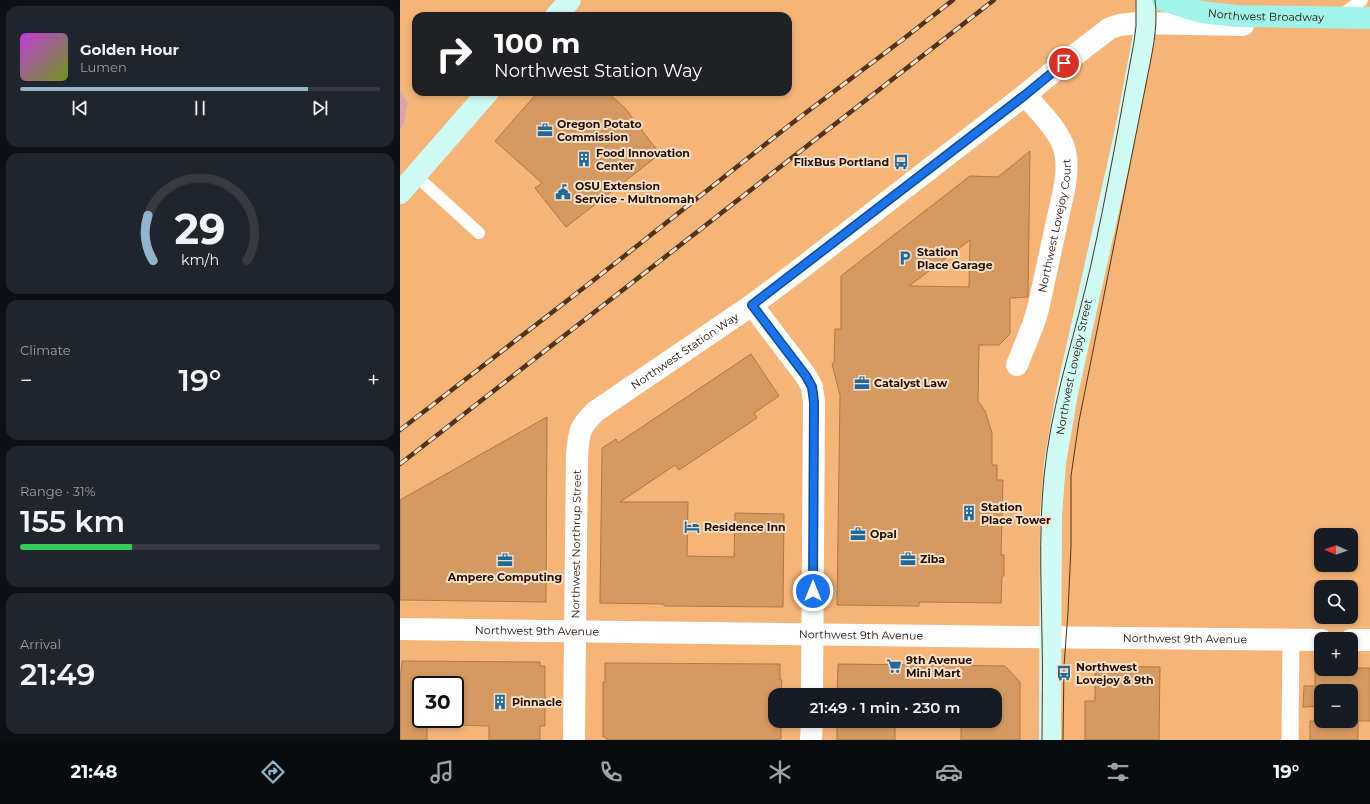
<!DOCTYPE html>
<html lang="en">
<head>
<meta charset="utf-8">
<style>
	body { margin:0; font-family:Montserrat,sans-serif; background:#20242c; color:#f1f3f6; height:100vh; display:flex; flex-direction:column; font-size:15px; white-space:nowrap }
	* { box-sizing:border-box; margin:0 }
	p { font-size:13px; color:#9ea1a6 }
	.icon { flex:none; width:22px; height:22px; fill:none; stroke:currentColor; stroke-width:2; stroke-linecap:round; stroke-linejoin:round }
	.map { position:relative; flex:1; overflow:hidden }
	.sheet { display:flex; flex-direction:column; gap:6px; padding:6px; background:#0d0f14; width:400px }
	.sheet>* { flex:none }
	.top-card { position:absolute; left:12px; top:12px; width:380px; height:84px; border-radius:12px; box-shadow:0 2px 6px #0003; background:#202124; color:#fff; overflow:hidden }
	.needle { width:26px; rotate:272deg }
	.buttons { position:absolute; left:914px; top:528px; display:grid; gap:8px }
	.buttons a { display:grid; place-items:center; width:44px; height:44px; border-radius:8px; background:#171b24; box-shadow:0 2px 6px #0003; font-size:20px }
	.speed { position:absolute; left:12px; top:676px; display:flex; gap:8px; font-size:20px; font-weight:700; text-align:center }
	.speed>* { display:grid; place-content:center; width:52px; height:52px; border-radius:50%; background:#171b24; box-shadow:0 2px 6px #0003; line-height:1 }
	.speed .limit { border:2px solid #111; border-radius:6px; background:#fff; color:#111 }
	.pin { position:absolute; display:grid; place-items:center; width:34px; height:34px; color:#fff; margin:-17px; border:2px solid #fff; border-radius:50%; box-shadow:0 1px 4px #0007 }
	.me { position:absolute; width:44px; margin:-22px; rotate:0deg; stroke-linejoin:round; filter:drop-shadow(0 0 3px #0008) }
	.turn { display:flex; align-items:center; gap:14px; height:84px; padding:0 16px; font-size:18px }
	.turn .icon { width:52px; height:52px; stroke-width:2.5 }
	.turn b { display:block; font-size:28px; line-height:34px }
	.big { font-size:30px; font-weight:600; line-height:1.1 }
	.sheet .card { flex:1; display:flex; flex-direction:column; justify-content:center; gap:6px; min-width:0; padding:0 14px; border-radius:12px; background:#20242c }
	.sheet .dial { align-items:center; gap:0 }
	.dial svg { height:104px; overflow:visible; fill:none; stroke:#363941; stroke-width:7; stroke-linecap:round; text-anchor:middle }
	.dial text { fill:#f1f3f6; stroke:none }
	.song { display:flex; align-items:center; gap:12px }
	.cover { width:48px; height:48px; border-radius:6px; background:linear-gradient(135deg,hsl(290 70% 55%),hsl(80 70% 35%)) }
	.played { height:4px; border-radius:2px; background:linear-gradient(90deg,#92b5ce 80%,#363941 80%) }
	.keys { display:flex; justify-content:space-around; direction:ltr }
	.heat { display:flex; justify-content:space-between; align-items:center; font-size:22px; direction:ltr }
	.charge { height:6px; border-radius:3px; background:linear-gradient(90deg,#34c759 31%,#363941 0) }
	.trip { position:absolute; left:368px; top:688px; width:234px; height:40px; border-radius:12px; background:#171b24; box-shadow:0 2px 6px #0003; font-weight:600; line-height:40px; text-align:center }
	.tab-bar { display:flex; height:64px; justify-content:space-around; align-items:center; background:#090b0e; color:#9ea1a6 }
	.tab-bar .icon { width:28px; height:28px }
	.tab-bar .current { color:#92b5ce }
	.tab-bar b { font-size:18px; color:#f1f3f6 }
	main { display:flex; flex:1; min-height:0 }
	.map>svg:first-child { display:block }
</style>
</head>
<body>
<main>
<section class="sheet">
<div class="card">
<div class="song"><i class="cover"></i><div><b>Golden Hour</b><p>Lumen</p></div></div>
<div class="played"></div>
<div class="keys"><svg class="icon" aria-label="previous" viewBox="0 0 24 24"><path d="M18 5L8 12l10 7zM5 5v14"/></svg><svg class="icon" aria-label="pause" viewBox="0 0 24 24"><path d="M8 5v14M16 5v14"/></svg><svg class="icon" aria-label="next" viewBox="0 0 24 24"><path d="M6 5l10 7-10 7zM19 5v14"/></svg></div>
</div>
<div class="card dial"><svg viewBox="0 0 100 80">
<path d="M14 69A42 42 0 1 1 86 69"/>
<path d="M14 69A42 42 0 0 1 10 34" stroke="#92b5ce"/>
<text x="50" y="56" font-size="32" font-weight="700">29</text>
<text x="50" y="72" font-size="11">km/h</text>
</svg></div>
<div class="card"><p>Climate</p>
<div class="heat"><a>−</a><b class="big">19°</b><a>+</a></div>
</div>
<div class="card"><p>Range · 31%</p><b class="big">155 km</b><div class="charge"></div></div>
<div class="card"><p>Arrival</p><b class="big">21:49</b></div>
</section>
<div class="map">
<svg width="970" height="740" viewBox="0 0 970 740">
	<rect width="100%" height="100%" fill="#f5b578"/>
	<path fill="#dea2af" d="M 0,91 L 8,103 C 6,111 4,126 0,130 Z"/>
	<path fill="#d59a62" stroke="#b3773a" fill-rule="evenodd" d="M 138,92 L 207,92 L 225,108 L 260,154 L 166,227 L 135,188 L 142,183 L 95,141 Z
		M 630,151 L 628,297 L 610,298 L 610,334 L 599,345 L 579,345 L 578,401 L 585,411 L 592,433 L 592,465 L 597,465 L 597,480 L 603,480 L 601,555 L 604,555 L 604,576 L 602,576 L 601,603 L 519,602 L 519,606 L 437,605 L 440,395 L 432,364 L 434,363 L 435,329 L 441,329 L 441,276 L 570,176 L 598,177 ZM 570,240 L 569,287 L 509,286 Z
		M 351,354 L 379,396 L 354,413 L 357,418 L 279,470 L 275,465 L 220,502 L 288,502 L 287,556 L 334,557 L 335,513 L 384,514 L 383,607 L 264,606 L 264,604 L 200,603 L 202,448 L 216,439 L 218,443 Z
		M 147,417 L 146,602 L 0,600 L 0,500 Z
		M 2,661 L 140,662 L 140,666 L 145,666 L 145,726 L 140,726 L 140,740 L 89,740 L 89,726 L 55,725 L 55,685 L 21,685 L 21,719 L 27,719 L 27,740 L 0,740 L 0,672 L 1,672 Z
		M 205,663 L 380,664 L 380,680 L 382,680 L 381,695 L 375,695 L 375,721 L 381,721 L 381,739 L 377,739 L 377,740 L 207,740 L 207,738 L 203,737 L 203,682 L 205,682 Z
		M 438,664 L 605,666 L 620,682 L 620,740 L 561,740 L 561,726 L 495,725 L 495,740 L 437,740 L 437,721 L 595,721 L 595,695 L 437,695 Z
		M 695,666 L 760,667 L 759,740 L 685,740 L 685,701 L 695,701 Z
		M 951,668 L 970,668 L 970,721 L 958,721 L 958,740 L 910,740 L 910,721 L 953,721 L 951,721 L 951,691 L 921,691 L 921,706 L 903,707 L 904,686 L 915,686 L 915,669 L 951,669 Z"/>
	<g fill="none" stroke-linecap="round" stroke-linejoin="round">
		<path stroke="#fff" stroke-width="12" d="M 941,15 L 962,0
			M 15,175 L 79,233"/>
		<path stroke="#fff" stroke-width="17" d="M 890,740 L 891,639"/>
		<g stroke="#fff" stroke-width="22">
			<path d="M 352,305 L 406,376 L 412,387 L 414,402 L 412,695"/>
			<path id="s1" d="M 617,365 L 633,325 L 638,309 L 665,185 C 667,172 668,157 663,145 C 655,126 638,110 625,95"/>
			<path id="s2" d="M 175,633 L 177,455 C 179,432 179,427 196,411 L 352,305 L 395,273 L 625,95 L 654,71 L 710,28 L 720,25 L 737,23 L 843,25"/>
			<path d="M 411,740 L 412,721"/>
		</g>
		<g stroke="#fff" stroke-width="22">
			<path id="s3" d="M 0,629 L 624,637 L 921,640"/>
			<path d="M 951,640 L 970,640"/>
			<path d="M 174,740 L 175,633"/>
		</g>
		<g stroke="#d0faf4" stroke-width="22">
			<path d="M 156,16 L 170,0"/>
			<path d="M 0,193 L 88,92"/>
			<path id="s4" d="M 650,740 L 651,516 L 655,463 L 667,393 L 726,130 L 745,30 L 747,0"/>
		</g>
		<path stroke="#a1f4ea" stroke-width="22" id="s5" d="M 763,0 L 801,12 L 837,16 L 970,18"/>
		<path stroke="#4f331b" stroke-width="1" d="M 642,740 C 642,706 643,671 642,637 C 641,576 638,513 647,452 C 656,390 676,330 690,269 C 707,194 720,117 734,42 L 736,26 L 736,0
			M 663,740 L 664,666 L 668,612 L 671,546 L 671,476 L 679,421 L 746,84 C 751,57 759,28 755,0"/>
		<g stroke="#4f331b" stroke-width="4.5">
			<path id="rail" d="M 0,430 L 199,276 L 391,124 L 502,40 L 553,0
				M 0,464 L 594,0"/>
		</g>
		<use href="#rail" stroke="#fae0c8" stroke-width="3" stroke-dasharray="9" stroke-linecap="butt"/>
	</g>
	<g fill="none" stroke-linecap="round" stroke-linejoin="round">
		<g stroke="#114b97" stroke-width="10">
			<path id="route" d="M 413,591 L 414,402 L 412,387 L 406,376 L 352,305 L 625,95 L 664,63"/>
		</g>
		<use href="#route" stroke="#1a73e8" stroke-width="7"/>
	</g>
	<defs>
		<g id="office-bare" transform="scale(1.2)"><path d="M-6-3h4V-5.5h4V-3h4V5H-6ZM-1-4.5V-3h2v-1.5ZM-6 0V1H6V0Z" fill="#1f699c" stroke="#fae0c8" stroke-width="2.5" paint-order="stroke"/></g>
		<g id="building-bare" transform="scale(1.2)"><path d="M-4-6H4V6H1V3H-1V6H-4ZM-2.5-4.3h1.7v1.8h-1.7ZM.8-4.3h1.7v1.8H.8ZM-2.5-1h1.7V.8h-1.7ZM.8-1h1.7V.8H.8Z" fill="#1f699c" stroke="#fae0c8" stroke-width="2.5" paint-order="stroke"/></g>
		<g id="bus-bare" transform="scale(1.2)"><path d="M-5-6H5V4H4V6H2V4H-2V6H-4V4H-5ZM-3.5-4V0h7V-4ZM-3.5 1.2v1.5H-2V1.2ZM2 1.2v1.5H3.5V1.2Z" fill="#1f699c" stroke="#fae0c8" stroke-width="2.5" paint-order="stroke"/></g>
		<g id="civic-bare" transform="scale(1.2)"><path d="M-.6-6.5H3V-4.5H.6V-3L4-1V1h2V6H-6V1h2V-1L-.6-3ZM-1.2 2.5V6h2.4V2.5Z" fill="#1f699c" stroke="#fae0c8" stroke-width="2.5" paint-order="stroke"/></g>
		<g id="parking-bare" transform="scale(1.2)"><path d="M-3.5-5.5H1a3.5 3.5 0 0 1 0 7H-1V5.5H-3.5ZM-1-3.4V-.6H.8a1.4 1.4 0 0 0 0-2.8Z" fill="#1f699c" stroke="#fae0c8" stroke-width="2.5" paint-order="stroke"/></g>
		<g id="hotel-bare" transform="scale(1.2)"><path d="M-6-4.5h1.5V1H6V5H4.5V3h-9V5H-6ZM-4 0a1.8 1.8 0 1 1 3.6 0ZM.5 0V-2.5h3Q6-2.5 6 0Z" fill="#1f699c" stroke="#fae0c8" stroke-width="2.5" paint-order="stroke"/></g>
		<g id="supermarket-bare" transform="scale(1.2)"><path d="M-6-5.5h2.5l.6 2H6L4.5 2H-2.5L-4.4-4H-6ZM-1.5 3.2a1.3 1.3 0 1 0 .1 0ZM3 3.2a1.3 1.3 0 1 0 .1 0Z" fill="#1f699c" stroke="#fae0c8" stroke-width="2.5" paint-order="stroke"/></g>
	</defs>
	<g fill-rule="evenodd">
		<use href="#office-bare" x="145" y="130"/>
		<use href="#building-bare" x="184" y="159"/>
		<use href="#bus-bare" x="501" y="162"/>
		<use href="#civic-bare" x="163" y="192"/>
		<use href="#parking-bare" x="505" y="258"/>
		<use href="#office-bare" x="462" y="383"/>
		<use href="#building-bare" x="569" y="513"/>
		<use href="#hotel-bare" x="292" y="527"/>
		<use href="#office-bare" x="458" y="534"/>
		<use href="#office-bare" x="508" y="559"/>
		<use href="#office-bare" x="105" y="560"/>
		<use href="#supermarket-bare" x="494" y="666"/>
		<use href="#bus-bare" x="664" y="673"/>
		<use href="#building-bare" x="100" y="702"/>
	</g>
	<g text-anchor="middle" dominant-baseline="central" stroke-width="4" stroke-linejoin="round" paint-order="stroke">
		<g font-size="11" fill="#200e00" stroke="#fae0c8">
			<text stroke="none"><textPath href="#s5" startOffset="105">Northwest Broadway</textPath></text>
			<text stroke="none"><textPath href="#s1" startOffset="145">Northwest Lovejoy Court</textPath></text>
			<text stroke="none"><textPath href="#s2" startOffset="335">Northwest Station Way</textPath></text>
			<text stroke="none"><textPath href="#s4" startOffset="375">Northwest Lovejoy Street</textPath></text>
			<text stroke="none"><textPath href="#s2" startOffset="89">Northwest Northrup Street</textPath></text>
			<text stroke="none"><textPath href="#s3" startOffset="137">Northwest 9th Avenue</textPath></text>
			<text stroke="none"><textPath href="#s3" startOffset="461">Northwest 9th Avenue</textPath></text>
			<text stroke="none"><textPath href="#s3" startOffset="785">Northwest 9th Avenue</textPath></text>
		</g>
		<g font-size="11" font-weight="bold" fill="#200e00" stroke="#fae0c8" text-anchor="start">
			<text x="157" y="124">Oregon Potato<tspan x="157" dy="13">Commission</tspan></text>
			<text x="196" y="153">Food Innovation<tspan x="196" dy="13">Center</tspan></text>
			<text x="489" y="162" text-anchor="end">FlixBus Portland</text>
			<text x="175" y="186">OSU Extension<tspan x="175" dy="13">Service - Multnomah</tspan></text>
			<text x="517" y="252">Station<tspan x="517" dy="13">Place Garage</tspan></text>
			<text x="474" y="383">Catalyst Law</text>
			<text x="581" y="507">Station<tspan x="581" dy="13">Place Tower</tspan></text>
			<text x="304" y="527">Residence Inn</text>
			<text x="470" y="534">Opal</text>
			<text x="520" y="559">Ziba</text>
			<text x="105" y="577" text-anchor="middle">Ampere Computing</text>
			<text x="506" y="660">9th Avenue<tspan x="506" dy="13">Mini Mart</tspan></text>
			<text x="676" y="667">Northwest<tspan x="676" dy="13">Lovejoy &amp; 9th</tspan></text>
			<text x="112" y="702">Pinnacle</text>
		</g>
	</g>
</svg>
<div class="buttons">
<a><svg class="needle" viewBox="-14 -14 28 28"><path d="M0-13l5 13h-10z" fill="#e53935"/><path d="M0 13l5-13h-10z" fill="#9ea1a6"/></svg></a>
<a><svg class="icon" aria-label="search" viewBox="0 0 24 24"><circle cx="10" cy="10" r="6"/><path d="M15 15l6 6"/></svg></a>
<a>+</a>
<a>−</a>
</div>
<div class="speed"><div class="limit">30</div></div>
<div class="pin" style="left:664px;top:63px;background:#d93025"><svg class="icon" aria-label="arrive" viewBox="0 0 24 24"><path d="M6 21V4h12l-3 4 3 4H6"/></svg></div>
<svg class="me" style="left:413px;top:591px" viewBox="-20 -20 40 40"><circle r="17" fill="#1a73e8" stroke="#fff" stroke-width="3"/><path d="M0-11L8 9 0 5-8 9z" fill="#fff"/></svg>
<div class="trip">21:49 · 1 min · 230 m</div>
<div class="top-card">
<div class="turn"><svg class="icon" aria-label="right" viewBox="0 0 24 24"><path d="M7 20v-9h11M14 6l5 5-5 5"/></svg><div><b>100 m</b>Northwest Station Way</div></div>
</div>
</div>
</main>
<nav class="tab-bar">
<b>21:48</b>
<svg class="icon current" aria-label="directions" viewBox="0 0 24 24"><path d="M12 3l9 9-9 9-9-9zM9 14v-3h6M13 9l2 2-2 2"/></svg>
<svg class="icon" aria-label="music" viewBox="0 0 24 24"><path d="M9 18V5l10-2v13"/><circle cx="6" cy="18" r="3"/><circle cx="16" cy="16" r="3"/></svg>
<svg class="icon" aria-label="phone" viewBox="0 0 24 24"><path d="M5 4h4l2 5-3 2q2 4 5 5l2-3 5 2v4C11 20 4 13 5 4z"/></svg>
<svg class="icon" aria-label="climate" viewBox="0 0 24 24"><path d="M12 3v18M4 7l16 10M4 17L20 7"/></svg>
<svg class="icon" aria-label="car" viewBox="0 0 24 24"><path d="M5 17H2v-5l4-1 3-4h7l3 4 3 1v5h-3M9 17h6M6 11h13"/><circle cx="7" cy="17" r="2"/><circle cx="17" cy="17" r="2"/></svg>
<svg class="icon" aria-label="filters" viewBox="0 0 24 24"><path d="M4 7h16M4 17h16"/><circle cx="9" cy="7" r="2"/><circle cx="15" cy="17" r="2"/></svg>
<b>19°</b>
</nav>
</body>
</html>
